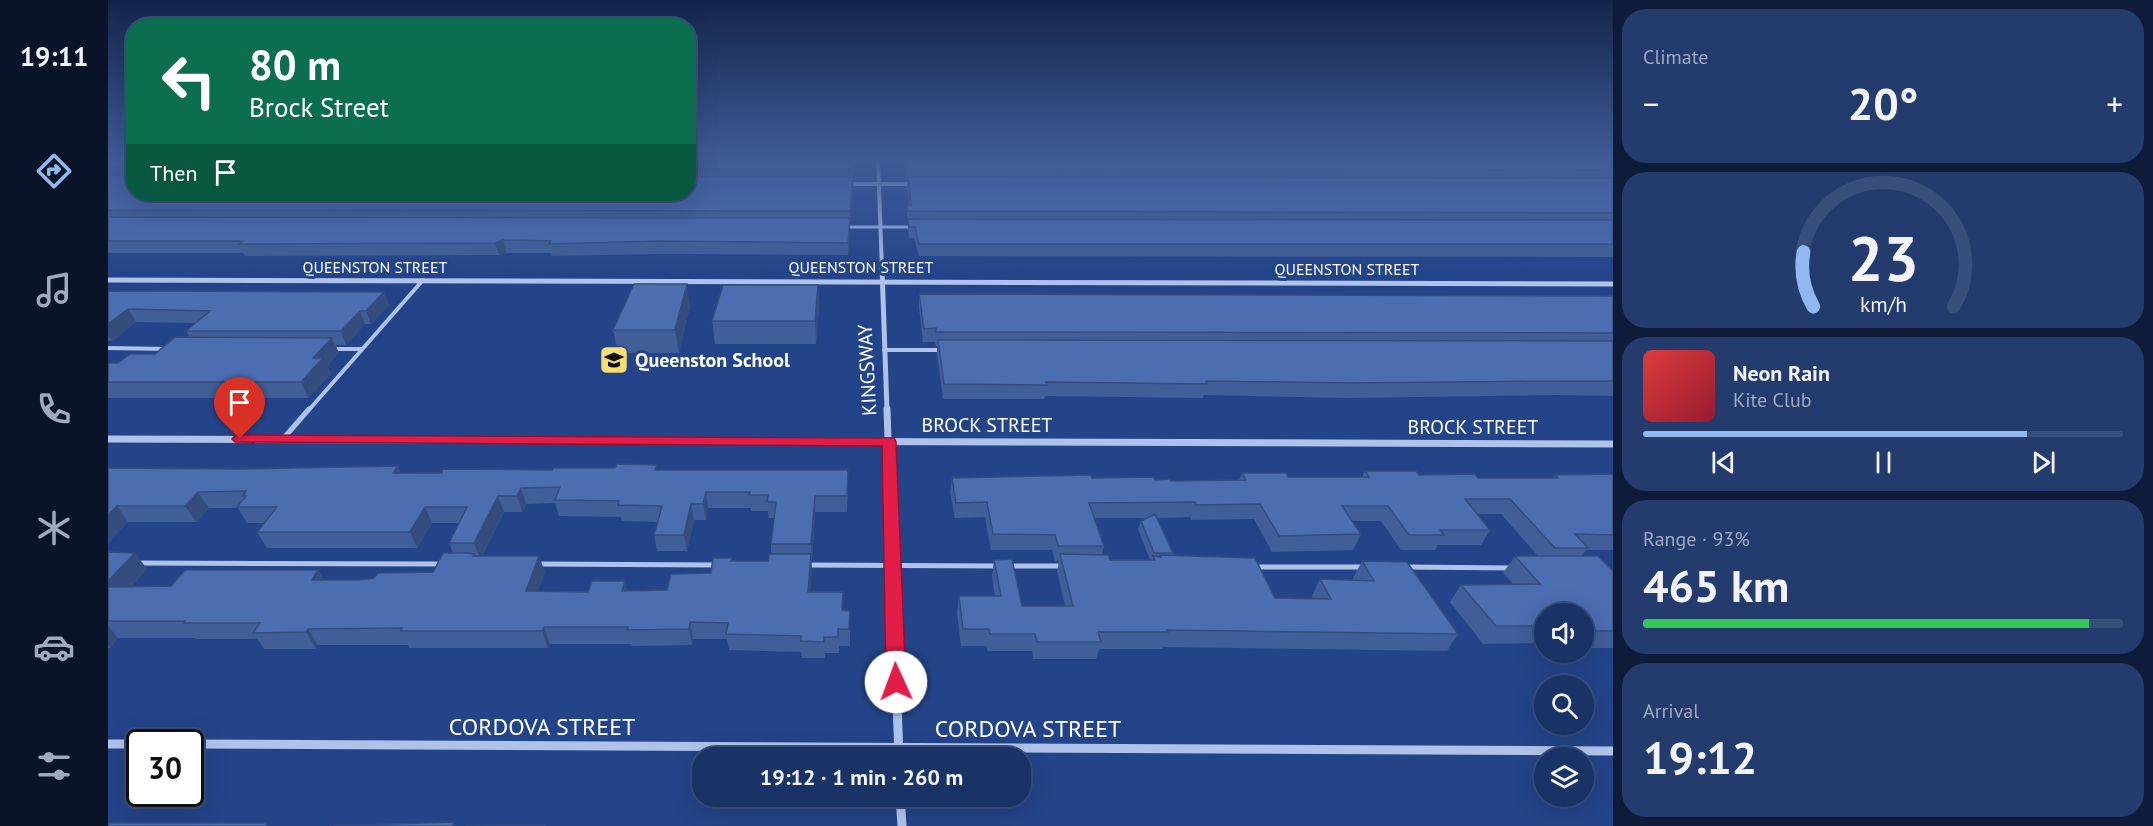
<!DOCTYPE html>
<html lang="en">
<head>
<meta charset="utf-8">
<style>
	body { margin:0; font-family:"PT Sans",sans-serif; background:#233b6d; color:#f1f3f6; height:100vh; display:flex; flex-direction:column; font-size:22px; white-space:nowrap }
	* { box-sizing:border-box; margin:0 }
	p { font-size:20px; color:#9faac0 }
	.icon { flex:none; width:33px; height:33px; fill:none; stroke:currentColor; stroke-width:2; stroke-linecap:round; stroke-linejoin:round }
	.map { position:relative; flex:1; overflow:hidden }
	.panel { display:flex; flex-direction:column; gap:9px; padding:9px; background:#0e1c39; width:540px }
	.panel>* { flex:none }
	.top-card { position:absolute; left:18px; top:18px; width:570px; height:183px; border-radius:24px; box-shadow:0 6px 24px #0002,0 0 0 2px #384e7b; background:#0b6e4f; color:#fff; overflow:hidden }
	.tools { position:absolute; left:1426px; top:603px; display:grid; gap:12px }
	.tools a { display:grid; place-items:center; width:60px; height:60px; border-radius:50%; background:#1a3367; box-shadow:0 6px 24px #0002,0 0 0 2px #384e7b; font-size:30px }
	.speed { position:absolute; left:18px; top:729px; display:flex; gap:12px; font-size:30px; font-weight:700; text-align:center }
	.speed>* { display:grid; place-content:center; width:78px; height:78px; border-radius:50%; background:#1a3367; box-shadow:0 6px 24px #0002,0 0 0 2px #384e7b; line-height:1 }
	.speed .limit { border:3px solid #111; border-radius:9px; background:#fff; color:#111 }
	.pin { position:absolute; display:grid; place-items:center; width:51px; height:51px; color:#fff; margin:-62px -26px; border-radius:50% 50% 50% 0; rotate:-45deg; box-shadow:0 0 6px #0007 }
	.pin .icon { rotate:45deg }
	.me { position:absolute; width:66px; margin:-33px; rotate:358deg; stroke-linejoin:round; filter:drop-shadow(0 0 4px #0008) }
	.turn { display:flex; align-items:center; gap:21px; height:126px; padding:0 24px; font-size:27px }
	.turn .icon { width:78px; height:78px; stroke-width:2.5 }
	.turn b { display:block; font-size:42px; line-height:51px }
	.then { display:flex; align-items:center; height:57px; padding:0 24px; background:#0003; gap:12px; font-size:22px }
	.big { font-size:45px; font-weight:800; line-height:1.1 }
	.panel .widget { flex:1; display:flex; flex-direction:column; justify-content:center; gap:9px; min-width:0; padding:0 21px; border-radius:24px; background:#233b6d }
	.panel .dial { align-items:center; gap:0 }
	.dial svg { height:156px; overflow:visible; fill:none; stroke:#384e7b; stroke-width:7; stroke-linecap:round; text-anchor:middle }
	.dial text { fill:#f1f3f6; stroke:none }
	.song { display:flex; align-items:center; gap:18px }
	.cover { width:72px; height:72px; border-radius:9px; background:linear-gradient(135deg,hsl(0 70% 55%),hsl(350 70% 35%)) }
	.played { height:6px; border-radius:3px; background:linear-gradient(90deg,#90b9f0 80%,#384e7b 80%) }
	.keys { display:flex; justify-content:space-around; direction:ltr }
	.heat { display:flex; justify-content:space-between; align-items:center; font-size:33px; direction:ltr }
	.charge { height:9px; border-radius:4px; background:linear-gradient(90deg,#34c759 93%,#384e7b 0) }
	.trip { position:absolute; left:584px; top:747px; width:339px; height:60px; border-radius:24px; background:#1a3367; box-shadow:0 6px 24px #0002,0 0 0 2px #384e7b; font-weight:800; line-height:60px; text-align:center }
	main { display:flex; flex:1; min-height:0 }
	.tabs { display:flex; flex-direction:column; width:108px; justify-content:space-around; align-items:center; background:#0a1429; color:#9faac0 }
	.tabs .icon { width:42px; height:42px }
	.tabs .selected { color:#90b9f0 }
	.tabs b { font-size:27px; color:#f1f3f6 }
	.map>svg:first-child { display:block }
</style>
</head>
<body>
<main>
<nav class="tabs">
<b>19:11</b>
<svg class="icon selected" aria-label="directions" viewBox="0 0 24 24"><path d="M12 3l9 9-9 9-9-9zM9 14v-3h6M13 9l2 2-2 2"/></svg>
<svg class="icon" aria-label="music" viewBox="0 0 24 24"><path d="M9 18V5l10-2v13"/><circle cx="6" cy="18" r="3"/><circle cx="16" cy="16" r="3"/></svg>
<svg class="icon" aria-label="phone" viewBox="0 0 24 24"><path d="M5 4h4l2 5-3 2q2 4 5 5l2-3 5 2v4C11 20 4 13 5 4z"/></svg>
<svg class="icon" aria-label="climate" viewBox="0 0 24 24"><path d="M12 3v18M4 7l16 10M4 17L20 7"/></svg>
<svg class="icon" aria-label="car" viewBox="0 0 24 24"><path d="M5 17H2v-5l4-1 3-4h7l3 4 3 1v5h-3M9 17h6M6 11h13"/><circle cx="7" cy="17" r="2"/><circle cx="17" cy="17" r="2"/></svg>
<svg class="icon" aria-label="filters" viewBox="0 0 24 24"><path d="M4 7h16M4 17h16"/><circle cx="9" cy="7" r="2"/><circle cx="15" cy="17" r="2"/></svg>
</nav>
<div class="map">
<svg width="1505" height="826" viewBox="0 0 1505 826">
	<rect width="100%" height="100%" fill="#234489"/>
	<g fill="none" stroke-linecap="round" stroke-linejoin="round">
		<path stroke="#afc3ea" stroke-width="3" d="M 737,227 L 803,227"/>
		<path stroke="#afc3ea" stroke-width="4" d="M 0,348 L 60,349
			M 224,349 L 254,349
			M 776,350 L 833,350
			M 200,411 L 315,280"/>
		<path stroke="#afc3ea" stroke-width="5" d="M 175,439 L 201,409
			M 30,563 L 333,564
			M 429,564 L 609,565
			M 699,565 L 888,566
			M 900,566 L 954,566
			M 1146,567 L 1254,567
			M 1299,567 L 1404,568"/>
		<path stroke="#afc3ea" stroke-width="4" d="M 770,160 L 774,270
			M 737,184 L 808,184"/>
		<path stroke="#afc3ea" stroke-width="5" d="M 774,268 L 779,411
			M 0,280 L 1505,284"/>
		<path stroke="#afc3ea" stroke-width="7" d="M 779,409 L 785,592
			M 0,439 L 1505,444"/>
		<path stroke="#afc3ea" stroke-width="9" d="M 785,591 L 791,758
			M 0,744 L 32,744
			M 82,744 L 1505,751
			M 792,796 L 794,826"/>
	</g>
	<path fill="#405f98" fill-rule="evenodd" d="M 0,160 L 580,194 L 580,160 L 746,160 L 745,188 L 740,255 L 553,254 L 444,256 L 443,253 L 398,253 L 391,255 L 137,256 L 135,253 L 0,253 Z
		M 796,160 L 1505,160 L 1505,257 L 811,256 L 806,238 L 801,238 L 799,216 L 799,205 L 801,205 L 799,188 L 800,180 L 798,180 Z
		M 710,285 L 711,307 L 708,344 L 607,344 L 604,321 Z
		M 0,291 L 276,292 L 281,305 L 263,324 L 257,324 L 238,345 L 227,345 L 231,353 L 219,366 L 223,374 L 200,398 L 0,398 L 0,363 L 10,363 L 47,354 L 82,337 L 78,331 L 87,323 L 28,322 L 4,341 L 0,341 Z
		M 811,294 L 1505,296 L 1505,396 L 1447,395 L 1239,398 L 1096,395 L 1095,398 L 937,396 L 936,399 L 835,399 L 829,354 L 829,346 L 828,346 L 827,342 L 815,342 L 811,307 Z
		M 582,306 L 571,353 L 510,353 L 505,330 Z
		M 290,466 L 293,473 L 550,470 L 740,486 L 739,512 L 707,512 L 704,560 L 703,560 L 704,570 L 702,592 L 735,610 L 742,611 L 742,646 L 731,646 L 731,653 L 717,653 L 717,658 L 694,658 L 693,652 L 621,650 L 619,639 L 585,639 L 584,645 L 524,646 L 523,644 L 442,644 L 440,648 L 301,648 L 300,645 L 210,645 L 208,649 L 156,649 L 149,639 L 88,639 L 87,638 L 10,638 L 2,648 L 0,648 L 0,552 L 39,569 L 23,587 L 63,586 L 210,570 L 216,580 L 251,580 L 325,572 L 345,553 L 341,543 L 351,523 L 324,523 L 309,548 L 159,548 L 149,532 L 156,523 L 139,523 L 130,508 L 101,508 L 88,522 L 20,522 L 0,543 L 0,468 L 131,469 ZM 447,503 L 451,516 L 513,517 L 514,521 L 549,522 L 546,535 L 549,551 L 579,551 L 586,520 L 598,520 L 600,508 L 643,508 L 643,511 L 660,511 L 661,518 L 666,518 L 663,544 L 663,554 L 660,561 L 624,561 L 624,558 L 603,573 L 559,590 L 480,592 L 430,591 L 437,572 L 374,556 L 396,512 L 414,512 L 418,504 Z
		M 1257,471 L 1370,478 L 1445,478 L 1447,475 L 1505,474 L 1505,550 L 1478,550 L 1474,556 L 1505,571 L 1505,648 L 1476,648 L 1476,614 L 1437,614 L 1437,645 L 1436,643 L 1375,644 L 1342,602 L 1353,585 L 1405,584 L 1395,573 L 1407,556 L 1430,556 L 1393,514 L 1369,514 L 1382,530 L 1373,545 L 1330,545 L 1327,550 L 1293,550 L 1273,521 L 1244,521 L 1253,534 L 1245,550 L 1164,552 L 1146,519 L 1083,520 L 1082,517 L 1049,518 L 1065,553 L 1064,555 L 1167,598 L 1205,599 L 1204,596 L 1212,579 L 1246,580 L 1245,578 L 1254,561 L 1350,634 L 1339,651 L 1055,647 L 1054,649 L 991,649 L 988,659 L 925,659 L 924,651 L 880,651 L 878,646 L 853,646 L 849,613 L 851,596 L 887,596 L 884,576 L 886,560 L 914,606 L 957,606 L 949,571 L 951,561 L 947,561 L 944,550 L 883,550 L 877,517 L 847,518 L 842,492 L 844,478 L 984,478 L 1047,480 L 1063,481 L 1131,480 L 1134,473 L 1180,477 L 1254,477 ZM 986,518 L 1039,518 L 1033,521 L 1030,529 L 1042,560 L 1002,560 L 994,555 L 996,546 Z"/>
	<path fill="#344d7c" d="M 745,177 L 745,188 L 743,223 L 742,211 Z
		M 742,218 L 742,230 L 740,255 L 740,243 Z
		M 395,240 L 398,253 L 391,255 L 387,243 Z
		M 579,284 L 582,306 L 571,353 L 567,330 Z
		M 710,285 L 711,307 L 708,344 L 707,321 Z
		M 276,292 L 281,305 L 263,324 L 258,311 Z
		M 20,309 L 28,322 L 4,341 L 0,335 L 0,324 Z
		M 252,311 L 257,324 L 238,345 L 233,331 Z
		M 224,338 L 231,353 L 219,366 L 223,374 L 200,398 L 193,382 L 205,358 Z
		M 290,466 L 297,482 L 285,473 Z
		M 413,488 L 418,504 L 414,512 L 409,496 Z
		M 90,492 L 101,508 L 88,522 L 77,506 Z
		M 598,492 L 600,508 L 598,520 L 595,504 Z
		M 390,496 L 396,512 L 372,559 L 366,543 Z
		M 707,496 L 707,512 L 704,560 L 703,544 Z
		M 583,504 L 586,520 L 579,551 L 576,535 Z
		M 9,506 L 20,522 L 0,543 L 0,515 Z
		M 317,507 L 324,523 L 309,548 L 302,532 Z
		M 27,553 L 39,569 L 8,603 L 0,594 L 0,581 Z
		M 703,554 L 704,570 L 700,609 L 700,592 Z
		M 431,556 L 437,572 L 424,608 L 418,591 Z
		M 210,570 L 220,587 L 204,580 Z
		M 517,581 L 521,597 L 514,591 Z
		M 582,622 L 585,639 L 584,645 L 581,629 Z
		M 0,626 L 10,638 L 2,648 L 0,645 Z
		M 436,627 L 442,644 L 440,648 L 434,631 Z
		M 200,629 L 210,645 L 208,649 L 198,632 Z"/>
	<path fill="#4b6eb1" stroke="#344d7c" stroke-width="1.5" d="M 0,160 L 26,160 L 26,194 L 580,194 L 580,177 L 745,177 L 742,211 L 0,210 L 0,175 L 20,175 L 24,172 L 21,167 L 0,167 Z
		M 580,160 L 745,160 L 745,169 L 580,169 Z
		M 798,160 L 1505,160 L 1505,170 L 799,169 Z
		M 800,177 L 1505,178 L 1505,213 L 800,211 L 799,205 L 803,205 Z
		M 0,217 L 742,218 L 740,243 L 551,241 L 441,244 L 443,241 L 395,240 L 387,243 L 131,244 L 135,241 L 0,241 Z
		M 800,219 L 1505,220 L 1505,244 L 811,244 L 807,227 L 801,227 Z
		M 526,284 L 579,284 L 567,330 L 505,330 Z
		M 615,285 L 710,285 L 707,321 L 604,321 Z
		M 0,291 L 276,292 L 258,311 L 252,311 L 233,331 L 78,331 L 102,311 L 20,309 L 0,324 Z
		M 811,294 L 1505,296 L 1505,333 L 828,332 L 828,328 L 816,329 Z
		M 67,337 L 224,338 L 205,358 L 215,358 L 193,382 L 0,382 L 0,363 L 10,363 L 22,354 L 47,354 Z
		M 830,340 L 1505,341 L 1505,381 L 1456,381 L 1246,383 L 1098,381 L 1099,384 L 938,382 L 939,385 L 836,384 Z
		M 509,464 L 549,465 L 547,470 L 740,470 L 739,496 L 707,496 L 703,544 L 663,544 L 668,502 L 659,502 L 660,495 L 641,495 L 642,492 L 598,492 L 595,504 L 583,504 L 576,535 L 546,535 L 554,506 L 510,505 L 511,501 L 447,500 L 452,487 L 413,488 L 409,496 L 390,496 L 366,543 L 341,543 L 359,507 L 317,507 L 302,532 L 149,532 L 169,507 L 129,507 L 138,496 L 135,496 L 138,491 L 90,492 L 77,506 L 9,506 L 0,515 L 0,468 L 131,469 L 290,466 L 285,473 L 334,473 L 335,469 L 444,470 L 445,468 L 507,468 Z
		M 1257,471 L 1308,471 L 1311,475 L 1367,474 L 1370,478 L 1450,478 L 1447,475 L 1505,474 L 1505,535 L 1467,534 L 1480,548 L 1447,548 L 1402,499 L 1357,499 L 1382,530 L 1332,530 L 1336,535 L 1301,535 L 1280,506 L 1234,506 L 1253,534 L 1171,536 L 1152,504 L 1088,505 L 1087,502 L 981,503 L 996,546 L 950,546 L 947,535 L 885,534 L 879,502 L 848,503 L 844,478 L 983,475 L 984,478 L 1046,477 L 1047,480 L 1062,479 L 1063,481 L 1138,480 L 1134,473 L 1178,473 L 1180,477 L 1261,477 Z
		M 1047,514 L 1065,553 L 1046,553 L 1033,521 Z
		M 0,552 L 27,553 L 0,581 Z
		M 335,553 L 361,553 L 366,554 L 365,556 L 431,556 L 418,591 L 480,592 L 484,581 L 517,581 L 514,591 L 559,590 L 563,574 L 603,573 L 605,558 L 624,558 L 623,561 L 660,561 L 661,554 L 703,554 L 700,592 L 735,592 L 734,610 L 742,611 L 741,629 L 730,629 L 730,637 L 716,637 L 716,642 L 693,641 L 693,636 L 618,634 L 620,623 L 582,622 L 581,629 L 519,630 L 520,627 L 436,627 L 434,631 L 293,631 L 294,628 L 200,629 L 198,632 L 145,633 L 152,623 L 76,623 L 77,621 L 0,621 L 0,587 L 63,586 L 77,570 L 210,570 L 204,580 L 251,580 L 266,578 L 270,573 L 325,572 Z
		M 952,554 L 1000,555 L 1002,560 L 1047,560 L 1045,556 L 1053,557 L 1052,555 L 1147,558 L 1167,598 L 1223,599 L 1212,579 L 1266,581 L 1254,561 L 1299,562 L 1350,634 L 1059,630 L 1060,632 L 990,632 L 993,642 L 929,642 L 927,634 L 882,634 L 881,629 L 855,629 L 851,596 L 893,596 L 886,560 L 904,559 L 914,606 L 965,606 Z
		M 1407,556 L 1490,556 L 1505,571 L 1505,631 L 1476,631 L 1476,614 L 1437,614 L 1437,626 L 1388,626 L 1353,585 L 1432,584 Z
		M 346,822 L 344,826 L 221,826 Z
		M 0,823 L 159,823 L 158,826 L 0,826 Z
		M 437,825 L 437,826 L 358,826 Z"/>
	<linearGradient id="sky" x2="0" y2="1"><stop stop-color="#13254b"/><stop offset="0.58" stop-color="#3f5c97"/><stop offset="1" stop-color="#3f5c97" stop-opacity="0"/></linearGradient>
	<rect width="1505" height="276" fill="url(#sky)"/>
	<path fill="#e11d48" stroke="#92132f" stroke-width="1.5" d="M 132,435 L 786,438 L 788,442 L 798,682 L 795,688 L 788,690 L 781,688 L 778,682 L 774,446 L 127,442 L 124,439 L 127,436 Z"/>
	<defs>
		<g id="school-square" transform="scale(1.5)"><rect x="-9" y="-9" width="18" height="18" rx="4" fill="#f5de72" stroke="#234489"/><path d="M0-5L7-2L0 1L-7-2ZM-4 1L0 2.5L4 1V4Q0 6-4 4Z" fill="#111"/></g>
	</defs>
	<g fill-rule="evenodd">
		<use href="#school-square" x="506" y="360"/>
	</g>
	<g text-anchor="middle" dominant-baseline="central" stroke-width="6" stroke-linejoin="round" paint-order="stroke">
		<g font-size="16" fill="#fff" stroke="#234489">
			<text x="267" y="267">QUEENSTON STREET</text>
			<text x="753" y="267">QUEENSTON STREET</text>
			<text x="1239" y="269">QUEENSTON STREET</text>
		</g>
		<g font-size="20" font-weight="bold" fill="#fff" stroke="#234489" text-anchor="start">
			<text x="527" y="360">Queenston School</text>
		</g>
		<g font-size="20" fill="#fff" stroke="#234489">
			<text transform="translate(759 370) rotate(-93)">KINGSWAY</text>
			<text x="879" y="425">BROCK STREET</text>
			<text x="1365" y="427">BROCK STREET</text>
		</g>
		<g font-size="24" fill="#fff" stroke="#234489">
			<text x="434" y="726">CORDOVA STREET</text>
			<text x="920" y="728">CORDOVA STREET</text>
		</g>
	</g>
</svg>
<div class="tools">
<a><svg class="icon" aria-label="sound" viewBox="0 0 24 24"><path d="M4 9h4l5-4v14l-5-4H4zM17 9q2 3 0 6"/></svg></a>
<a><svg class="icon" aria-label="search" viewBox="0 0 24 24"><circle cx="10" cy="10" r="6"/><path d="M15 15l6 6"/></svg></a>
<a><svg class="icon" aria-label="layers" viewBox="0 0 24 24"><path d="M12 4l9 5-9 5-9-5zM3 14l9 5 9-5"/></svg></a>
</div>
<div class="speed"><div class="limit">30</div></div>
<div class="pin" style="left:132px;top:439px;background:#d93025"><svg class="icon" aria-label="arrive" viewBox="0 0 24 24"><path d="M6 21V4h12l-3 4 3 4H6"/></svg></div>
<svg class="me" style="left:788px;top:682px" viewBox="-20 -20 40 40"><circle r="19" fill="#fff"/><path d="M0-13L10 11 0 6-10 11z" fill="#e11d48"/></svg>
<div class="trip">19:12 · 1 min · 260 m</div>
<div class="top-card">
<div class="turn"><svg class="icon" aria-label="left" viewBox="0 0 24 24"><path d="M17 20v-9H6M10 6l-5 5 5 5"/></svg><div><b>80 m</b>Brock Street</div></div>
<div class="then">Then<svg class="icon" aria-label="arrive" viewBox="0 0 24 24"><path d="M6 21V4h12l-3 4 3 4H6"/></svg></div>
</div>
</div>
<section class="panel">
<div class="widget"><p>Climate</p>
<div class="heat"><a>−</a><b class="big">20°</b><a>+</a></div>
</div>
<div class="widget dial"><svg viewBox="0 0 100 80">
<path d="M14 69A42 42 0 1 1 86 69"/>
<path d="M14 69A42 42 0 0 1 9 41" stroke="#90b9f0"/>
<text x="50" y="56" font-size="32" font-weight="700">23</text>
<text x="50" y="72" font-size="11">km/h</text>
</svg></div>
<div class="widget">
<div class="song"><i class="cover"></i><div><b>Neon Rain</b><p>Kite Club</p></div></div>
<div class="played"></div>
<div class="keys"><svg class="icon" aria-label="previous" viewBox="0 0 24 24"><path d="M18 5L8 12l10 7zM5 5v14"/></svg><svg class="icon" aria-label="pause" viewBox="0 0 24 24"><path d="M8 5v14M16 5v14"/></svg><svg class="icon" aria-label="next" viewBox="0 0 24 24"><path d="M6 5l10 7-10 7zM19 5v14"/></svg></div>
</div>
<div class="widget"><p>Range · 93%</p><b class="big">465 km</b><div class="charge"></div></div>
<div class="widget"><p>Arrival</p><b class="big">19:12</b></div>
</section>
</main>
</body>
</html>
